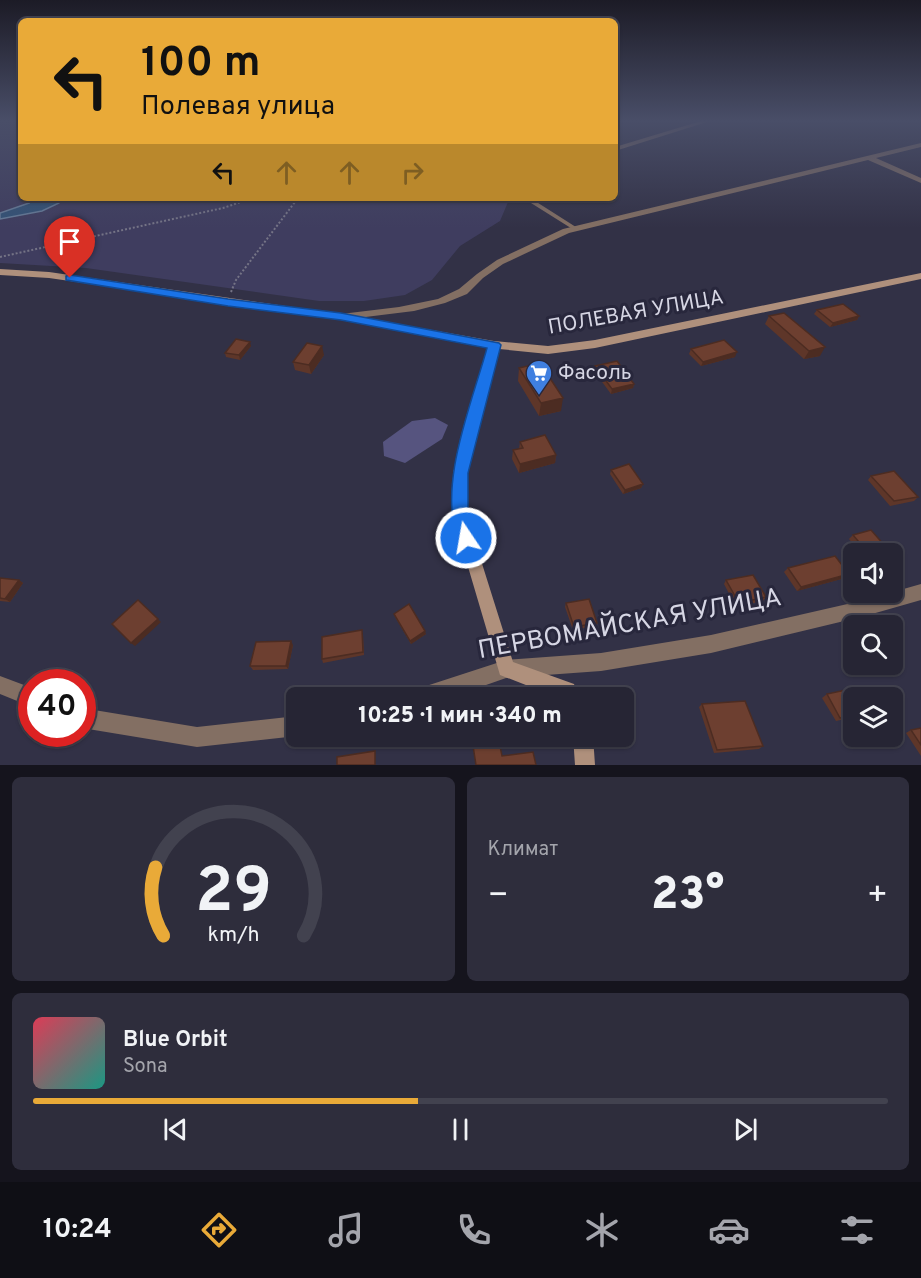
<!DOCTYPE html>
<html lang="ru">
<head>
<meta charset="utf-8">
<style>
	body { margin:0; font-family:Overpass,sans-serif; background:#2e2d3c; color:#f1f3f6; height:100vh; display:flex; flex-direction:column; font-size:22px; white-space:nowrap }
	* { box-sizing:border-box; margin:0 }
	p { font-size:20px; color:#a4a5ac }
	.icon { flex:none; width:33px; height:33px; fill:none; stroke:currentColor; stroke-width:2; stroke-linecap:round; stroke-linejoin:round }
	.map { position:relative; height:765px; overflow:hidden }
	.sheet { display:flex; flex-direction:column; gap:12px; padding:12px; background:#15141d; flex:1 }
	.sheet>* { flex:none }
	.hud { position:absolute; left:18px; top:18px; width:600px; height:183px; border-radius:9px; box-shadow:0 2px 4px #0004,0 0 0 2px #42424f; background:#e9aa38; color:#111; overflow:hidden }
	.buttons { position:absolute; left:843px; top:543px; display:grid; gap:12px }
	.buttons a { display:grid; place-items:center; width:60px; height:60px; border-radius:9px; background:#262534; box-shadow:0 2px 4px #0004,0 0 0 2px #42424f; font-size:30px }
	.speed { position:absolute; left:18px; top:669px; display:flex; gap:12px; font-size:30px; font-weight:700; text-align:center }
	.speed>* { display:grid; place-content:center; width:78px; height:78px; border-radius:50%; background:#262534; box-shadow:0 2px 4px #0004,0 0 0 2px #42424f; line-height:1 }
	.speed .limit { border:9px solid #d22; background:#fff; color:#111 }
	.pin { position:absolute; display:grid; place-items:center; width:51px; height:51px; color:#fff; margin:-62px -26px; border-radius:50% 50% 50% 0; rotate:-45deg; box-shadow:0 0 6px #0007 }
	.pin .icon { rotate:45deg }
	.me { position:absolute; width:66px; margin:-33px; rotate:348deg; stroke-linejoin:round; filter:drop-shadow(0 0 4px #0008) }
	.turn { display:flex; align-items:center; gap:21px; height:126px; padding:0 24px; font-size:27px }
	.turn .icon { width:78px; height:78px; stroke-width:2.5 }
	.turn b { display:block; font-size:42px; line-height:51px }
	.lanes { display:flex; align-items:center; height:57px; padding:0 24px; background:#0003; justify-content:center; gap:30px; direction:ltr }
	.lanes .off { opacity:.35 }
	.big { font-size:45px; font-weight:800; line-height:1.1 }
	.sheet .widget { flex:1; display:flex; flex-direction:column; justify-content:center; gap:9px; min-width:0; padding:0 21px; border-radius:9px; background:#2e2d3c }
	.sheet .dial { align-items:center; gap:0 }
	.dial svg { height:156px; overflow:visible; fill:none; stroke:#42424f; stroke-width:7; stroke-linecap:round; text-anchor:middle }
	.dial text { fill:#f1f3f6; stroke:none }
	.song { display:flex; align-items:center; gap:18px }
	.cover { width:72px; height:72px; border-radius:9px; background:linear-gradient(135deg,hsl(350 70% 55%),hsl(170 70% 35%)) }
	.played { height:6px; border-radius:3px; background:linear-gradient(90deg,#e9aa38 45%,#42424f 45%) }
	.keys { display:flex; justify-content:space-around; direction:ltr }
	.heat { display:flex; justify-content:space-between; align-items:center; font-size:33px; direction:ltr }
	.sheet .tiles { flex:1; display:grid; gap:12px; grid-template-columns:1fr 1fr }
	.widget:last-child { grid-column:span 2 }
	.trip { position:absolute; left:286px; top:687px; width:348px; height:60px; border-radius:9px; background:#262534; box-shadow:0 2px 4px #0004,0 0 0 2px #42424f; font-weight:800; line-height:60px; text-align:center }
	.menu { display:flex; height:96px; justify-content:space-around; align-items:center; background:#0f0f15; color:#a4a5ac }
	.menu .icon { width:42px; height:42px }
	.menu .active { color:#e9aa38 }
	.menu b { font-size:27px; color:#f1f3f6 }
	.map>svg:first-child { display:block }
</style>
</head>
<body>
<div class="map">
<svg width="921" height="765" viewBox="0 0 921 765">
	<rect width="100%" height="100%" fill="#323146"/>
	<path fill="#3f3d5f" d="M 0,121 L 21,121 L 21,198 L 505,198 L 508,202 L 500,221 L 460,246 L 432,280 L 405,295 L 364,301 L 319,301 L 86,268 L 0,263 Z"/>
	<path fill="#56547f" d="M 435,418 L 448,425 L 442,439 L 405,463 L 384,456 L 383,442 L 412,421 Z"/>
	<path fill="#345276" stroke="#657a97" stroke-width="1.5" d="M 26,198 L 61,198 L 59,203 L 42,211 L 0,219 L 0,213 L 29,203 Z"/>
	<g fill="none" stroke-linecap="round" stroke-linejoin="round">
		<path stroke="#757486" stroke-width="2" stroke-dasharray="2 2" stroke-linecap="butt" d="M 0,257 L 223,208 L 253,198
			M 231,292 L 236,280 L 298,198"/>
		<path fill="#836f63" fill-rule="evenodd" d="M 528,198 L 534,198 L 535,201 L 579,229 L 574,230 L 531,203 Z"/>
		<path fill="#836f63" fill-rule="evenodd" d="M 701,121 L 710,121 L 615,151 L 615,147 Z
			M 921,143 L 921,147 L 876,158 L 921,178 L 921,183 L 868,160 L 569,233 L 503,264 L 483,278 L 467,294 L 445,303 L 414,311 L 341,320 L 336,317 L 341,314 L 399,307 L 438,299 L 459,289 L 477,274 L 497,260 L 563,229 Z
			M 921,584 L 921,600 L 865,616 L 711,653 L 601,671 L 506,678 L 449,698 L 411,698 L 413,691 L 420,688 L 506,660 L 601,653 L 711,635 L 865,600 Z
			M 0,676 L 32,688 L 32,707 L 0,694 Z
			M 82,708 L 197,727 L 297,716 L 297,736 L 197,747 L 82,728 Z"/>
		<path fill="#af907c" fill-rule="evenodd" d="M 0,269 L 49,272 L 341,314 L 494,341 L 548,346 L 595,340 L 921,273 L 921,279 L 595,348 L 548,354 L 499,349 L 467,473 L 467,516 L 513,662 L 574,684 L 579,698 L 559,698 L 500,675 L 453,516 L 453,473 L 488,347 L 341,320 L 49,278 L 0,275 Z
			M 573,736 L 593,736 L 595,765 L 575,765 Z"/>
	</g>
	<path fill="#5e3629" d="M 817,310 L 859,316 L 857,320 L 830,327 L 814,314 Z
		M 769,316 L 820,356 L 804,359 L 765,324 Z
		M 251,346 L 240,360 L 226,357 L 225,353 Z
		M 691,349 L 735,357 L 701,366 L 689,354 Z
		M 324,355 L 311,374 L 295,370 L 293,362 Z
		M 595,366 L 634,384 L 633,388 L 611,394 L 594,371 Z
		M 519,368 L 561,411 L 539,416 L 518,381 Z
		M 520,442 L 556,455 L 555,463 L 519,473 L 512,459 L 513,450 L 519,449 Z
		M 611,470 L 643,484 L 641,488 L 623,494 L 610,474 Z
		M 871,476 L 918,497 L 914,501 L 890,506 L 868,480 Z
		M 853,535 L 892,554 L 861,554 L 849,539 Z
		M 788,568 L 845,578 L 797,591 L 784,572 Z
		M 0,578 L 19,580 L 23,583 L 10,602 L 0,601 Z
		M 726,580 L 766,597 L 763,601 L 736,607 L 724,584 Z
		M 566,603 L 597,623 L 596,626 L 573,630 L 565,607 Z
		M 394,614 L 426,634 L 411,644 L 395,617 Z
		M 363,634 L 364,655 L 323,663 L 322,659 Z
		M 293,645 L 288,669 L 253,670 L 250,666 Z
		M 827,694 L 854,698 L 854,717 L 836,721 L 822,698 Z
		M 702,704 L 763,746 L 759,749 L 714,753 L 699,707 Z
		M 921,728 L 921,756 L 906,733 L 911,730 Z"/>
	<path fill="#4c2c22" d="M 859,316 L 857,320 L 830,327 L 833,323 Z
		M 250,342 L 251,346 L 240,360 L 239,355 Z
		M 322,346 L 324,355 L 311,374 L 309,365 Z
		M 825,347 L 820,356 L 804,359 L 809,351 Z
		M 737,352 L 735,357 L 701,366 L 703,362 Z
		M 634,384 L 633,388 L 611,394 L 612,389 Z
		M 563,398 L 561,411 L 539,416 L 541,403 Z
		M 556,455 L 555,463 L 519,473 L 520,464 Z
		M 643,484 L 641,488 L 623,494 L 625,490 Z
		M 849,574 L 845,578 L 797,591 L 801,587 Z
		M 19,580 L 23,583 L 10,602 L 5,599 Z
		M 158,619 L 161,622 L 135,646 L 131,643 Z
		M 425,631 L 426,634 L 411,644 L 410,641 Z
		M 291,641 L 293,645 L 288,669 L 286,666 Z"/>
	<path fill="#6d3f30" stroke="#4c2c22" stroke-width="1.5" d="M 843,304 L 859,316 L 833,323 L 817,310 Z
		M 784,313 L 825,347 L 809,351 L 769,316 Z
		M 236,339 L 250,342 L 239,355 L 225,353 Z
		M 724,340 L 737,352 L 703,362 L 691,349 Z
		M 307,343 L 322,346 L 309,365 L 293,362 Z
		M 617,361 L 634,384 L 612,389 L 595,366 Z
		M 540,363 L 563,398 L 541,403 L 519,368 Z
		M 545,435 L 556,455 L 520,464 L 513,450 L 523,448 L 520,442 Z
		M 629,464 L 643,484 L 625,490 L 611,470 Z
		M 894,471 L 918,497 L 894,501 L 871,476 Z
		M 871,530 L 892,554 L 869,554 L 853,535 Z
		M 835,556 L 849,574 L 801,587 L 788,568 Z
		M 753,575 L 766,597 L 739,603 L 726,580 Z
		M 0,578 L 19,580 L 5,599 L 0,598 Z
		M 589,599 L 597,623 L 574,627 L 566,603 Z
		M 138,600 L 158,619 L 131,643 L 112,624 Z
		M 409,604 L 425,631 L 410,641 L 394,614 Z
		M 362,630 L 363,652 L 322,659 L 322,637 Z
		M 291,641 L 286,666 L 250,666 L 256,642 Z
		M 855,688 L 861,698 L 854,698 L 854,716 L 840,718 L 827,694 Z
		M 745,701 L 763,746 L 717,750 L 702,704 Z
		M 921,728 L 921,745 L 911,730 Z
		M 486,736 L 498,736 L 502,756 L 533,752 L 536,765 L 476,765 L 472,739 Z
		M 375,751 L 375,765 L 337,765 L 337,757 Z"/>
	<linearGradient id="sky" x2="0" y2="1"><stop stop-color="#1c1b26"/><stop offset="0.53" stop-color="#494e68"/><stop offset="1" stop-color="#494e68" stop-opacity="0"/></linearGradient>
	<rect width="921" height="228" fill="url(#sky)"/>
	<path fill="#1a73e8" stroke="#114b97" stroke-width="1.5" d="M 70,275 L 228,299 L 341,313 L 499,343 L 501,345 L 468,473 L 468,516 L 475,538 L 472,544 L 466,546 L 460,544 C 435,490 472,403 487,348 L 341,320 L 228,306 L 66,280 L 66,276 Z"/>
	<defs>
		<g id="supermarket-pin" transform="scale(1.35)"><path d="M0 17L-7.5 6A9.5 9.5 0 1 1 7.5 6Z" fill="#3f7fe0" stroke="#28273c"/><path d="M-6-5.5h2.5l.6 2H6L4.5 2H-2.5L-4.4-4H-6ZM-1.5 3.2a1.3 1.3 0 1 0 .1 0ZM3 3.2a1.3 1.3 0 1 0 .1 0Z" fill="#fff"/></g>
	</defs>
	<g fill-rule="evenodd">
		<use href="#supermarket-pin" x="539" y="373"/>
	</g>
	<g text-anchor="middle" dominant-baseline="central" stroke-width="6" stroke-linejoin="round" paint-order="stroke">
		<g font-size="21" fill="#d6d6e4" stroke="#28273c">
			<text transform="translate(636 313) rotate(-10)">ПОЛЕВАЯ УЛИЦА</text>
		</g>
		<g font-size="21" fill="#d6d6e4" stroke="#28273c" text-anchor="start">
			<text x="558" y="373">Фасоль</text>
		</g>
		<g font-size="26" fill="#d6d6e4" stroke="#28273c">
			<text transform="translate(630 625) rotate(-10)">ПЕРВОМАЙСКАЯ УЛИЦА</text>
		</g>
	</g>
</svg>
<div class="buttons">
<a><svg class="icon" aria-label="sound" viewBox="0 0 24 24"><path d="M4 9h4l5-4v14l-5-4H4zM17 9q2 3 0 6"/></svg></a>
<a><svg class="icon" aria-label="search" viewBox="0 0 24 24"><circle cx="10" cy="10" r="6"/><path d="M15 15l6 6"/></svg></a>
<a><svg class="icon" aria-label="layers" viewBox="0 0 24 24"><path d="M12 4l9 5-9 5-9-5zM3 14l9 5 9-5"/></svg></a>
</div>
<div class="speed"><div class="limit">40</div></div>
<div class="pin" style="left:70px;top:278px;background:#d93025"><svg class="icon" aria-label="arrive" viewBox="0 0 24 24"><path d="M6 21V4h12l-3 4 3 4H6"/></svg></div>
<svg class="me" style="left:466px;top:538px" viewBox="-20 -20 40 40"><circle r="17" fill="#1a73e8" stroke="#fff" stroke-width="3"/><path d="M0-11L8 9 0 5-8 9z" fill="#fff"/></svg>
<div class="trip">10:25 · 1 мин · 340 m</div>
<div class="hud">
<div class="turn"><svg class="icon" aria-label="left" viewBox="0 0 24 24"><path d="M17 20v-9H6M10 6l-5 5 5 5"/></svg><div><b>100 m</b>Полевая улица</div></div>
<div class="lanes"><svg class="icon" aria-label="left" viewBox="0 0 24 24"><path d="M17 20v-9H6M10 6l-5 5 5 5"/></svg><svg class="icon off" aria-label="ahead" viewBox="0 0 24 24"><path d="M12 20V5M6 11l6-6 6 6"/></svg><svg class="icon off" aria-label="ahead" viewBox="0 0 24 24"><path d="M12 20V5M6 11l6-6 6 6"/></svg><svg class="icon off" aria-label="right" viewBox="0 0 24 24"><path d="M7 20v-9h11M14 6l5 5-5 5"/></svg></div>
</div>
</div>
<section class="sheet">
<div class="tiles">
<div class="widget dial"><svg viewBox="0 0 100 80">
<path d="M14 69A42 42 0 1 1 86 69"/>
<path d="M14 69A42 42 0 0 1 10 34" stroke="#e9aa38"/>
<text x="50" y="56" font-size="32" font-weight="700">29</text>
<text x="50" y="72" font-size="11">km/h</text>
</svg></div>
<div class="widget"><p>Климат</p>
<div class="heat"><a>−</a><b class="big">23°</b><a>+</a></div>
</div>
<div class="widget">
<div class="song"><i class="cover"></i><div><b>Blue Orbit</b><p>Sona</p></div></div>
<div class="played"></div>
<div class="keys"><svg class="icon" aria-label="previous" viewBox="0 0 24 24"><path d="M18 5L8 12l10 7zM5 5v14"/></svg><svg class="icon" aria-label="pause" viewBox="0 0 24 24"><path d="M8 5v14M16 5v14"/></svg><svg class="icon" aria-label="next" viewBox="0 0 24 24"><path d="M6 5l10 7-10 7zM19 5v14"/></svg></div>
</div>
</div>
</section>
<nav class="menu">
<b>10:24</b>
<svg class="icon active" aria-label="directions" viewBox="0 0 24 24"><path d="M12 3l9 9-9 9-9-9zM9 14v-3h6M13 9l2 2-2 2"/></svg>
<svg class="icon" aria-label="music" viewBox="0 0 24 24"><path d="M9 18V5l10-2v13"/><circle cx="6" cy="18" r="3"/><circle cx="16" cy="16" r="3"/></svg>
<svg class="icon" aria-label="phone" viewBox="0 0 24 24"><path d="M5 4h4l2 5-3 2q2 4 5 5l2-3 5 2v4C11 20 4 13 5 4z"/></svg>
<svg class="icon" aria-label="climate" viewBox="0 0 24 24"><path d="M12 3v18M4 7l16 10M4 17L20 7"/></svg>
<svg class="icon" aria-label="car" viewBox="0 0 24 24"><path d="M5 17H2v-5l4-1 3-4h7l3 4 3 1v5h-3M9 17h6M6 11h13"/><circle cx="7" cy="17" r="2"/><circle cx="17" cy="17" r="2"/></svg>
<svg class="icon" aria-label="filters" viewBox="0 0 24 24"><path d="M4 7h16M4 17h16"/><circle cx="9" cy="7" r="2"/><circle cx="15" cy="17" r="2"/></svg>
</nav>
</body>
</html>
